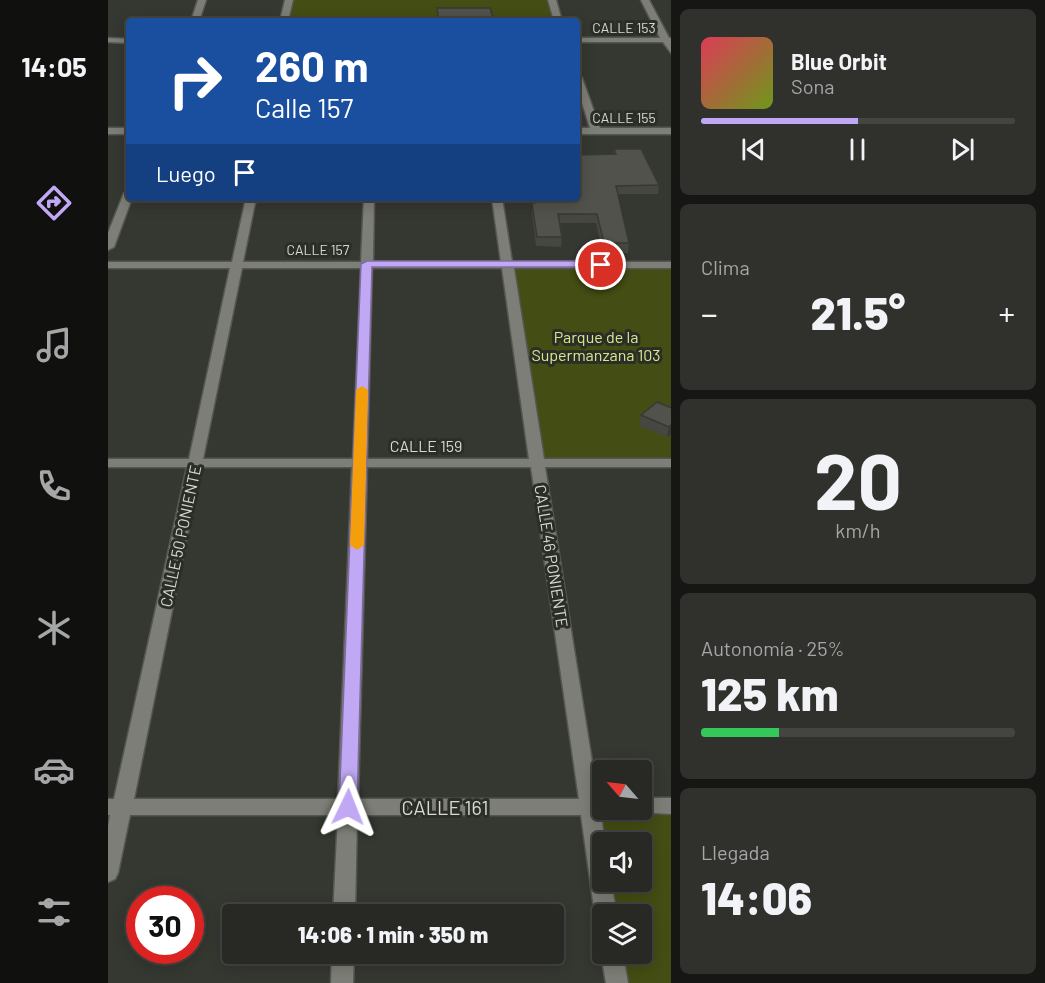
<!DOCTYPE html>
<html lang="es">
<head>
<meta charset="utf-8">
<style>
	body { margin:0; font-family:Barlow,sans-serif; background:#30312d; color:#f1f3f6; height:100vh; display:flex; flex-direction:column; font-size:22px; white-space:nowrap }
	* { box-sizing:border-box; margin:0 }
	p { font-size:20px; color:#a5a6a7 }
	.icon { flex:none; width:33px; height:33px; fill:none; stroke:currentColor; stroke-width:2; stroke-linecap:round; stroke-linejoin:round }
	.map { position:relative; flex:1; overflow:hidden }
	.sheet { display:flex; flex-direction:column; gap:9px; padding:9px; background:#161714; width:374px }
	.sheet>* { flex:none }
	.top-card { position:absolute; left:18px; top:18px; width:454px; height:183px; border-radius:6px; box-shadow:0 3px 15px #0003,0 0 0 2px #444542; background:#1a4fa0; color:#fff; overflow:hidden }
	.needle { width:39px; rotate:298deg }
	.tools { position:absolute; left:484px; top:760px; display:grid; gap:12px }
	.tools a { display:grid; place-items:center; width:60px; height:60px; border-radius:6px; background:#282925; box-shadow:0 3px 15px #0003,0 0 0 2px #444542; font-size:30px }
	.speed { position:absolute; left:18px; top:886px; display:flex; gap:12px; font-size:30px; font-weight:700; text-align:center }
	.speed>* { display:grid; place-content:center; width:78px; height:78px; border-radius:50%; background:#282925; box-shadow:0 3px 15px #0003,0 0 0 2px #444542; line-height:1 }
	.speed .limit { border:9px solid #d22; background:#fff; color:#111 }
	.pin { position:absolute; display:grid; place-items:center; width:51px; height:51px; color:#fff; margin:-26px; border:3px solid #fff; border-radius:50%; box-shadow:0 2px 6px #0007 }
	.me { position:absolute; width:66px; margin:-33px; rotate:2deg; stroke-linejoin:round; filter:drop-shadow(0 0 4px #0008) }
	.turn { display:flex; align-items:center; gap:21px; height:126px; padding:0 30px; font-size:27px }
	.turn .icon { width:78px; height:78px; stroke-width:2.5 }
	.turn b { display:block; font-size:42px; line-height:51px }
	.then { display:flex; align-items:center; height:57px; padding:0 30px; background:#0003; gap:12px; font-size:22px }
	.big { font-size:45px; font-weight:800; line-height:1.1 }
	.sheet .card { flex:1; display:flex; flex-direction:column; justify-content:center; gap:9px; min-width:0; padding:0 21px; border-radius:9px; background:#30312d }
	.sheet .dial { align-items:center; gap:0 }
	.dial b { font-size:78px; line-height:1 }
	.song { display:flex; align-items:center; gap:18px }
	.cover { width:72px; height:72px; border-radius:9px; background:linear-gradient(135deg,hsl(350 70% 55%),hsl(80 70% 35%)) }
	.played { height:6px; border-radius:3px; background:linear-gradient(90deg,#c0a8f4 50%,#444542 50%) }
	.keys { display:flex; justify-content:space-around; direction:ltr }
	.heat { display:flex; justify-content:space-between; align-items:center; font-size:33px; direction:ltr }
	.charge { height:9px; border-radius:4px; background:linear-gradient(90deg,#34c759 25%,#444542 0) }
	.trip { position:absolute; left:114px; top:904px; width:342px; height:60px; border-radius:6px; background:#282925; box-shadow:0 3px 15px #0003,0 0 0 2px #444542; font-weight:800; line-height:60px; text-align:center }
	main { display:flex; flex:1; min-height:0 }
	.tab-bar { display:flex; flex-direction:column; width:108px; justify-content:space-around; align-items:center; background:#10100f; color:#a5a6a7 }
	.tab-bar .icon { width:42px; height:42px }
	.tab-bar .selected { color:#c0a8f4 }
	.tab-bar b { font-size:27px; color:#f1f3f6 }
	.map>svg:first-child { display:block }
</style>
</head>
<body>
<main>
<nav class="tab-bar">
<b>14:05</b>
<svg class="icon selected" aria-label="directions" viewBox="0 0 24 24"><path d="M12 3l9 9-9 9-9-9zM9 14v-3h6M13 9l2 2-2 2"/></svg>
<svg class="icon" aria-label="music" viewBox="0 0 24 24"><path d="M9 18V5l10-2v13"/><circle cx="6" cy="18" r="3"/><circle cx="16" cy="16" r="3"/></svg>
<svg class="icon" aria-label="phone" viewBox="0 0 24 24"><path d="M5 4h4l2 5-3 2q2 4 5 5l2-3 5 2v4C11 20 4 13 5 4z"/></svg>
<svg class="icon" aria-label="climate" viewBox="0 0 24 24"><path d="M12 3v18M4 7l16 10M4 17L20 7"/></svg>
<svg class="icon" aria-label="car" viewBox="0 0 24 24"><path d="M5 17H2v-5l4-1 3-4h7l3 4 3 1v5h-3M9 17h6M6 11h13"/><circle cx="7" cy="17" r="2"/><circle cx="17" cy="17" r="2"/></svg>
<svg class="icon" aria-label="filters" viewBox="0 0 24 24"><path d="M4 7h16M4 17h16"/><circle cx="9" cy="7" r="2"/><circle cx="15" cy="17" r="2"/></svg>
</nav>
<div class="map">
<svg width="564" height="983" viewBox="0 0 564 983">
	<rect width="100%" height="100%" fill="#353731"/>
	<path fill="#444d13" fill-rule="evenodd" d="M 183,0 L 442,0 L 448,21 L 179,21 Z
		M 400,265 L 563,265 L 563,463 L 430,463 Z
		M 563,806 L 563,983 L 509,983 L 504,954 L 534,954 L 534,915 L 498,915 L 482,807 C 508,813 537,810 563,806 ZM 495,843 L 534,843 L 534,882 L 495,882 Z"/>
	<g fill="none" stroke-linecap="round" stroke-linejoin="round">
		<g stroke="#555651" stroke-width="3">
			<path id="minor" d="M 90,0 L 98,0 L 91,21 L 83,21 Z
				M 177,0 L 185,0 L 180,21 L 172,21 Z
				M 440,0 L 448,0 L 454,21 L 446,21 Z
				M 533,0 L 541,0 L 561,38 L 564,38 L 564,54 L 555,42 L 470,42 L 470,38 L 552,38 Z
				M 0,38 L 21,39 L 21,43 L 0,42 Z
				M 470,75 L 474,78 L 492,128 L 564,128 L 564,134 L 470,134 L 470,128 L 482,128 L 470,90 Z
				M 0,128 L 21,128 L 21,134 L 0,134 Z
				M 21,190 L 21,198 L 24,198 L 6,247 L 0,250 L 0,233 L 16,193 Z
				M 138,198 L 148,198 L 135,262 L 253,262 L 256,198 L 266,198 L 265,262 L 393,262 L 384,198 L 394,198 L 404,262 L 564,262 L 564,268 L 406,268 L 436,459 L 564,459 L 564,467 L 437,467 L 490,799 L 495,799 L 495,810 L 503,810 L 493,815 L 497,843 L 495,843 L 495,882 L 503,882 L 509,915 L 495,915 L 495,923 L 490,922 L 487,915 L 473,815 L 249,815 L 247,915 L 225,915 L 230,815 L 22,815 L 10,873 L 7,879 L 0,882 L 0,826 L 2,815 L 0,815 L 0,799 L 6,799 L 79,467 L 0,467 L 0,459 L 81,459 L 122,268 L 0,268 L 0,262 L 124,262 ZM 134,268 L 253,268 L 245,459 L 95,459 ZM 264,268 L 394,268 L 421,459 L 259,459 ZM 93,467 L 244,467 L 230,799 L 26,799 ZM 259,467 L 423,467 L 471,799 L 250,799 Z
				M 534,798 L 564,798 L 564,814 L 527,812 L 534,810 Z
				M 495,950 L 495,954 L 515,954 L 520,983 L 498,983 L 493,954 Z
				M 224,954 L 246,954 L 245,983 L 223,983 Z"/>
		</g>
		<use href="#minor" fill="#7c7e77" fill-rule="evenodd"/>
	</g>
	<path fill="#454740" d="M 506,149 L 551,185 L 550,194 L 510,194 L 521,243 L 520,253 L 495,253 L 488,223 L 452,223 L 454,237 L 453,247 L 428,246 L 424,212 L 424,203 L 423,198 L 470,198 L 505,155 Z
		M 564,408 L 564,434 L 559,437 L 531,426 L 533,415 Z"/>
	<path fill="#383934" d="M 564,424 L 564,434 L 559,437 L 561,427 Z"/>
	<path fill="#50524b" stroke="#383934" stroke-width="1.5" d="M 329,8 L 382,8 L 386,21 L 331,21 Z
		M 506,149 L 533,149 L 551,185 L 508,186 L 521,243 L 496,243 L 489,214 L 450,214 L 454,237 L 429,237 L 424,203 L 427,203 L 426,198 L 470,198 L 470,155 L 508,154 Z
		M 549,402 L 564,408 L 564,424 L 561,427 L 533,415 Z"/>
	<path fill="#c0a8f4" stroke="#7d6d9f" stroke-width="1.5" d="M 493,261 L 497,262 L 497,267 L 264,267 L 249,807 L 247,812 L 240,814 L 234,812 L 231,807 L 253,264 L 259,261 Z"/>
	<path fill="#f59e0b" d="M 254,386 L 260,390 L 256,545 L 249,550 L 242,545 L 248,390 Z"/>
	<g text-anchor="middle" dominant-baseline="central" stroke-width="6" stroke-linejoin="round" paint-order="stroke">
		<g font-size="14" fill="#d7d8d4" stroke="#2b2d27">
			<text x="516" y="27">CALLE 153</text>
			<text x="516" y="117">CALLE 155</text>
			<text x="210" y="249">CALLE 157</text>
		</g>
		<g font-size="16" fill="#d6e88e" stroke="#2b2d27">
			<text x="488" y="336">Parque de la<tspan x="488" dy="18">Supermanzana 103</tspan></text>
		</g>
		<g font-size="16" fill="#d7d8d4" stroke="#2b2d27">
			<text x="318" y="445">CALLE 159</text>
			<text transform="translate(72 536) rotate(-78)">CALLE 50 PONIENTE</text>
			<text transform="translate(444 556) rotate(81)">CALLE 46 PONIENTE</text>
		</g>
		<g font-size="20" fill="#d7d8d4" stroke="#2b2d27">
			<text x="337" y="807">CALLE 161</text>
		</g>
	</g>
</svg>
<div class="tools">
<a><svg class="needle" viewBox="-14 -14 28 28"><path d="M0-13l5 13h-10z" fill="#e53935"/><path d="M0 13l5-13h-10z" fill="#a5a6a7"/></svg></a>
<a><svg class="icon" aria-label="sound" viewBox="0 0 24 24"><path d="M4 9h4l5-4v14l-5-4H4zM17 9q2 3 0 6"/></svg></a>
<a><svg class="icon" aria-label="layers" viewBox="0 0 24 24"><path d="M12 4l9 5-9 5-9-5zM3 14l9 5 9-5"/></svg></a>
</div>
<div class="speed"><div class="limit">30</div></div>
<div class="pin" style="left:493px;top:265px;background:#d93025"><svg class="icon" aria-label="arrive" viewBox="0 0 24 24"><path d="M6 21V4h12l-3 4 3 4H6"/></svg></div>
<svg class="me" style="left:240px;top:807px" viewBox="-20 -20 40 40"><path d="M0-17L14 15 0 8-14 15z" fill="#c0a8f4" stroke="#fff" stroke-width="4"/></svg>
<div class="trip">14:06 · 1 min · 350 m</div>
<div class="top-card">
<div class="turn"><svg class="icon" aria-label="right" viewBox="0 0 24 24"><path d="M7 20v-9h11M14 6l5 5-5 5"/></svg><div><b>260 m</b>Calle 157</div></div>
<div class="then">Luego<svg class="icon" aria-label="arrive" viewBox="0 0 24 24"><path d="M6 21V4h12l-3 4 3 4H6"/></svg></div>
</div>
</div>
<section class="sheet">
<div class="card">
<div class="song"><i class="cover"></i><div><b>Blue Orbit</b><p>Sona</p></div></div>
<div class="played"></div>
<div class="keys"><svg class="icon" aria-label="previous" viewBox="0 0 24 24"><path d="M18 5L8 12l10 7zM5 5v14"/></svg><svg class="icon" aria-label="pause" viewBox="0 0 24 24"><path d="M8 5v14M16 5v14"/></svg><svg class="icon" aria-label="next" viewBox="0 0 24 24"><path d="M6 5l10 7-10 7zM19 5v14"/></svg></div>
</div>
<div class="card"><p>Clima</p>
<div class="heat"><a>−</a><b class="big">21.5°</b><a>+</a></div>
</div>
<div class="card dial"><b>20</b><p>km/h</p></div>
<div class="card"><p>Autonomía · 25%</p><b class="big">125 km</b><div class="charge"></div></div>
<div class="card"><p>Llegada</p><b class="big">14:06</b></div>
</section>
</main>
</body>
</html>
